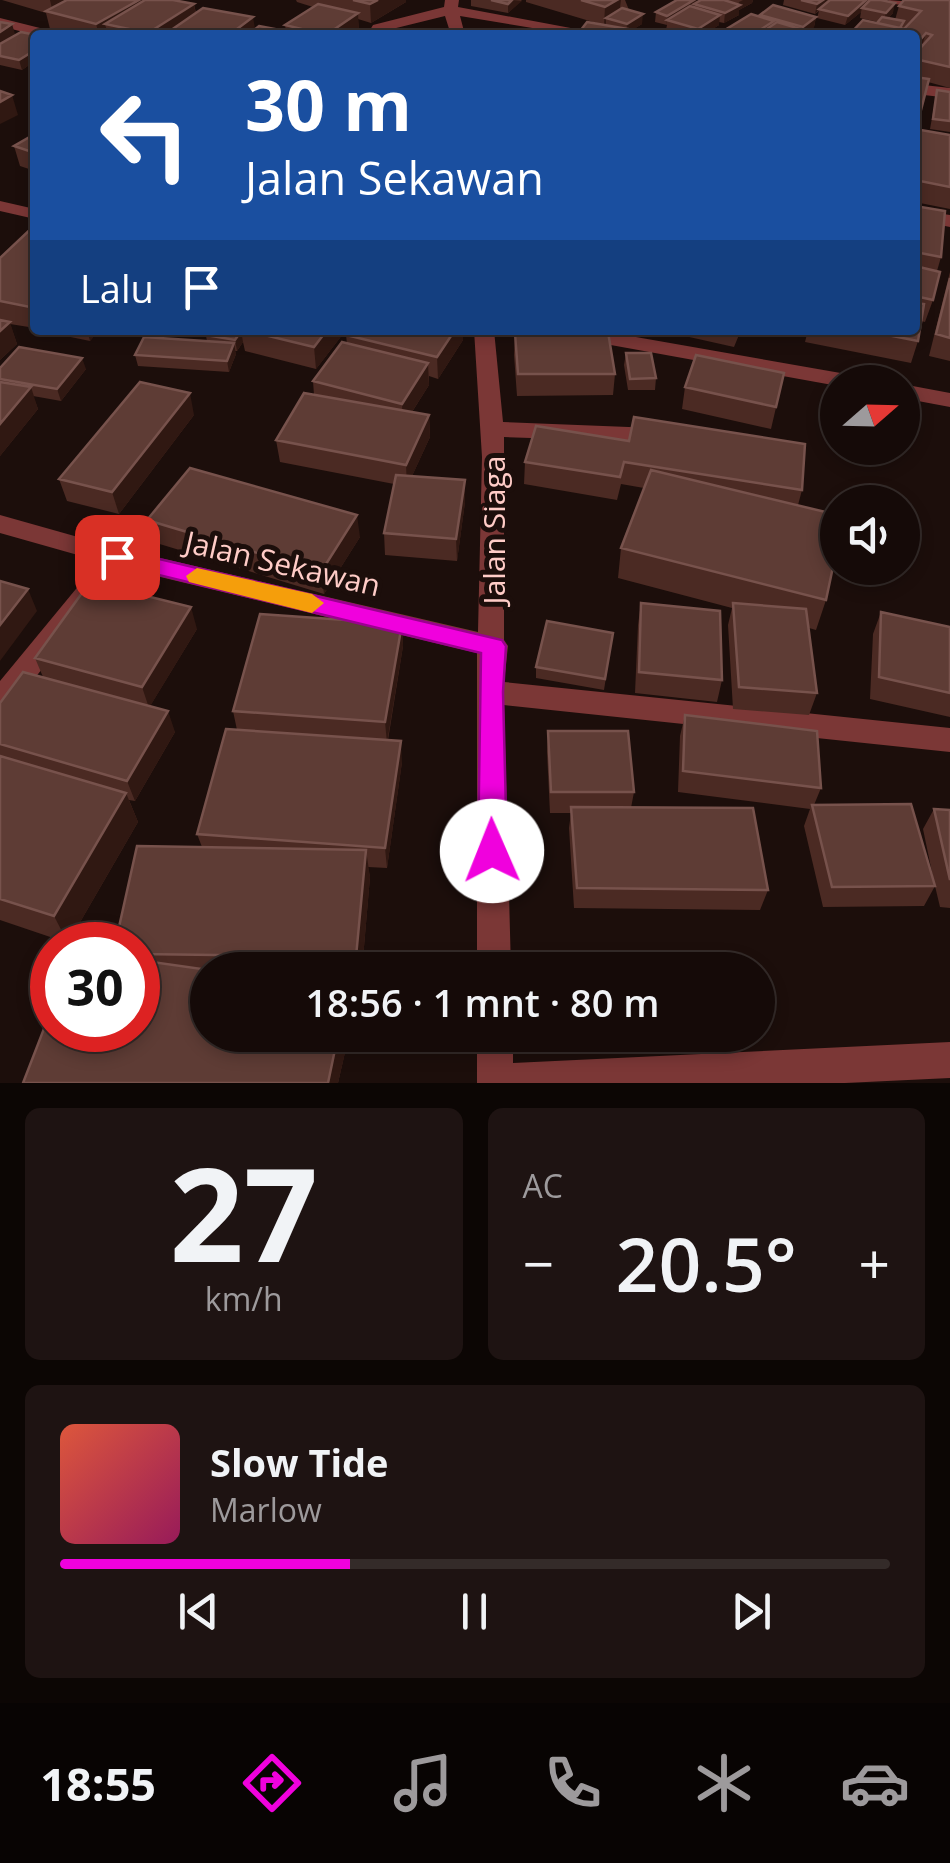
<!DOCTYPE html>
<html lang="id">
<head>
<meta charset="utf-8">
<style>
	body { margin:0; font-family:"Open Sans",sans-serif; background:#1e1312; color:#f1f3f6; height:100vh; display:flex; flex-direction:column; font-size:38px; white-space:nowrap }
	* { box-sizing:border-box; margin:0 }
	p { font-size:32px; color:#9d9a9c }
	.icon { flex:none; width:55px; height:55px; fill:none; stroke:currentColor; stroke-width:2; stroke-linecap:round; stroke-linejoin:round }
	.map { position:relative; height:1083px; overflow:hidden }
	.sheet { display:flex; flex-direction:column; gap:25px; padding:25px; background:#0c0604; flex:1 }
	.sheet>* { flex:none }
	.guide { position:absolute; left:30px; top:30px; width:890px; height:305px; border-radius:10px; box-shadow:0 5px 15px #0003,0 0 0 2px #342b29; background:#1a4fa0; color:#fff; overflow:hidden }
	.needle { width:65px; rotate:70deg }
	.tools { position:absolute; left:820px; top:365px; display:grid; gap:20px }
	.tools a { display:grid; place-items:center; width:100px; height:100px; border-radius:50%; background:#150a08; box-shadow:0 5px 15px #0003,0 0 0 2px #342b29; font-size:50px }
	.speed { position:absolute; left:30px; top:922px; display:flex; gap:20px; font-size:50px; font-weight:700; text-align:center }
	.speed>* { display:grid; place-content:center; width:130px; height:130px; border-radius:50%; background:#150a08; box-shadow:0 5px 15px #0003,0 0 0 2px #342b29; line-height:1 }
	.speed .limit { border:15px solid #d22; background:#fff; color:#111 }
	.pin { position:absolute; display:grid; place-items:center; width:85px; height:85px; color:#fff; margin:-42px; border-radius:20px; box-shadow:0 5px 15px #0006 }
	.me { position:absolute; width:110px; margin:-55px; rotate:359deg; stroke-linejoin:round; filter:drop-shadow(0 0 8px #0008) }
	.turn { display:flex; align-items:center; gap:35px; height:210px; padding:0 50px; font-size:45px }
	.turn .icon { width:130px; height:130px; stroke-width:2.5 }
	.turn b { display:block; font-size:70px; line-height:85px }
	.then { display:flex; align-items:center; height:95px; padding:0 50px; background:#0003; gap:20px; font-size:38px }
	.big { font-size:75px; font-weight:600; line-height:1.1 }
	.sheet .tile { flex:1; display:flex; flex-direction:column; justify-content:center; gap:15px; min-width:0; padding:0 35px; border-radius:15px; background:#1e1312 }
	.sheet .dial { align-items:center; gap:0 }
	.dial b { font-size:130px; line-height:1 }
	.song { display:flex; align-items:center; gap:30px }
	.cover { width:120px; height:120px; border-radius:15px; background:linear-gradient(135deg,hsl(10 70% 55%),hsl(330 70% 35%)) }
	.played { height:10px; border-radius:5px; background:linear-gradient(90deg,#f001dd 35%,#342b29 35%) }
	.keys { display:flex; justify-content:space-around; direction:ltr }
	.heat { display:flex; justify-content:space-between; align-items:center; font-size:55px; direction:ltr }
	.sheet .tiles { flex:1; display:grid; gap:25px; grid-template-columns:1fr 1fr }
	.tile:last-child { grid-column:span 2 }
	.trip { position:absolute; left:190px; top:952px; width:585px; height:100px; border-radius:50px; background:#150a08; box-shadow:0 5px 15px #0003,0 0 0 2px #342b29; font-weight:600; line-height:100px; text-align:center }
	.tabs { display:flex; height:160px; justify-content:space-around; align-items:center; background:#080403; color:#9d9a9c }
	.tabs .icon { width:70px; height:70px }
	.tabs .active { color:#f001dd }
	.tabs b { font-size:45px; color:#f1f3f6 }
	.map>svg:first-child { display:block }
</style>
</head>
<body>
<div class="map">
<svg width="950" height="1083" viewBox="0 0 950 1083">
	<rect width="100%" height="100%" fill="#1c0e0b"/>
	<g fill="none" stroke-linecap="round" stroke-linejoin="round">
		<path fill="#7b3736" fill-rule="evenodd" d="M 445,0 L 459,0 L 458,7 L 608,35 L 575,35 L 460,16 L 465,35 L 451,35 L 445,16 L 384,31 L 381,35 L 367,35 L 373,25 L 444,7 Z
			M 888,0 L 950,5 L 950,13 L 895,4 Z
			M 0,18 L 56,32 L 58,35 L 35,35 L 0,26 Z
			M 915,84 L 950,88 L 950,98 L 915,94 Z
			M 0,201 L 35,209 L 35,219 L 0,211 Z
			M 915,210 L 950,215 L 950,227 L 915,220 Z
			M 474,330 L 494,330 L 503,422 L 654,428 L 665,435 L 654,442 L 504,437 L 504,640 L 508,646 L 504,682 L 950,728 L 950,752 L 504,705 L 511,970 L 477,970 L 477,653 L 123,568 L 10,709 L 0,713 L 0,681 L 99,561 L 0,533 L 0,515 L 117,548 L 478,632 L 482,457 Z
			M 551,330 L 596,330 L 852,375 L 863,382 L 838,382 L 838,386 L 561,336 Z
			M 902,384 L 950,393 L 950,407 L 902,398 Z
			M 477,1035 L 513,1035 L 513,1063 L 950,1042 L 950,1078 L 845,1083 L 477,1083 Z"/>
	</g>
	<path fill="#4b2a23" d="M 2,0 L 173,0 L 194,4 L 196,13 L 255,30 L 286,31 L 285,25 L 313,7 L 297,2 L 296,0 L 406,0 L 406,2 L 371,23 L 358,19 L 359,31 L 354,35 L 73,35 L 50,29 L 46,13 Z
		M 471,0 L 522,0 L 508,13 L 471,6 Z
		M 526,0 L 625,0 L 629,10 L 642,24 L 632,30 L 603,25 L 526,2 Z
		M 701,0 L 753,0 L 752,3 L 739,10 L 739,15 L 724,23 L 719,22 L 719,25 L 703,35 L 684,35 L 666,30 L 667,25 L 655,22 L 656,12 Z
		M 784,0 L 881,0 L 893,13 L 888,18 L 895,20 L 899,6 L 950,0 L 950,88 L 928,82 L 915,129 L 950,135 L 950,209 L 915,202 L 915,35 L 877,23 L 878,22 L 860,18 L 861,12 L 845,25 L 817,18 L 819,11 L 815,14 L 783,5 Z
		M 760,15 L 816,17 L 814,27 L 803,35 L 724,35 L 725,30 L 759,17 Z
		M 35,35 L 35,70 L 32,63 L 22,70 L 0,65 L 0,44 Z
		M 937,90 L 950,92 L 950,132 L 930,129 Z
		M 35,134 L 35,171 L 20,166 L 14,146 Z
		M 915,206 L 941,257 L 937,271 L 933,300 L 925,322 L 921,321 L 918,341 L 911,363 L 805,342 L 808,330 L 915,330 Z
		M 35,225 L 35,328 L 10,324 L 17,344 L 0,360 L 0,258 Z
		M 950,272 L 950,361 L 929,356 Z
		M 54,330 L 99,330 L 90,341 L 56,334 Z
		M 178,330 L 346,330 L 316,369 L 245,351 L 243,342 L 237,351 L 235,351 L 236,354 L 229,372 L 138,366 L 135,355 L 207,341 L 206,336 Z
		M 658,330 L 741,330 L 734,347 Z
		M 515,333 L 615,374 L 613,395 L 517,396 L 514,355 Z
		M 346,335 L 463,340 L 438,379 L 429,376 L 429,385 L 412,412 L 429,415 L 430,437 L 412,476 L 465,480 L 465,502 L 457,561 L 385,555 L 384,533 L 394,484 L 280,462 L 276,440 L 314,395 L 313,381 L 347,344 Z
		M 626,353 L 656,378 L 655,390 L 628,390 L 624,365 Z
		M 0,368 L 86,369 L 61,401 L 33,396 L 38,409 L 0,456 Z
		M 784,373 L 771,429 L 682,409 L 685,387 Z
		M 194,415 L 119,514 L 67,501 L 59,479 Z
		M 536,426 L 802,490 L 798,505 L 826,600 L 816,630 L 809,628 L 817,693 L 809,715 L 733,709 L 728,625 L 732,608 L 618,578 L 621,548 L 644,488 L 621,484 L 617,500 L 524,484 L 525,462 Z
		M 147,520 L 360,537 L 324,594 L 153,542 Z
		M 641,603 L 722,680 L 717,702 L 635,693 L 638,625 Z
		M 881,612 L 950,627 L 950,717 L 870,699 L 873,634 Z
		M 402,624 L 403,646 L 388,740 L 402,762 L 387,868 L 368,867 L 370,877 L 362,970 L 208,970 L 208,1035 L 349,1035 L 338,1083 L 23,1083 L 138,1030 L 138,945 L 202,847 L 197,834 L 237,730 L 233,711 Z
		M 197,629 L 150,706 L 175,732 L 135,801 L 129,800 L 138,822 L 68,943 L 0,920 L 0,703 L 43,677 L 35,658 Z
		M 613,633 L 604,690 L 536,678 L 536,667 Z
		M 685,715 L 821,788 L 814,805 L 934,882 L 923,829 L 934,809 L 950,810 L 950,908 L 940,907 L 935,886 L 924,906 L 823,907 L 804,826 L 810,809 L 678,792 L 680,736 Z
		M 548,731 L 634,792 L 631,808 L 768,890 L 760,910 L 574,908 L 569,828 L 571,813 L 550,813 L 547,752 Z"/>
	<path fill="#301812" d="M 50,0 L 82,0 L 53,13 Z
		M 139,0 L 162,0 L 105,24 L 108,35 L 99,35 L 96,24 Z
		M 378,0 L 406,0 L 406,2 L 371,23 L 370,4 Z
		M 512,0 L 522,1 L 508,13 L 508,4 Z
		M 617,0 L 621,0 L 619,16 L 606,18 L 606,24 L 604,25 L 605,7 Z
		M 694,0 L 697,0 L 694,9 L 667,20 L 666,25 L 667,16 Z
		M 743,0 L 753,0 L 752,3 L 739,10 L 739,15 L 724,23 L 725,13 L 738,6 L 739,2 Z
		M 823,0 L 834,0 L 819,9 L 815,14 L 817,4 Z
		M 866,0 L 873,0 L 862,8 L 861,12 L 845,25 L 848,16 Z
		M 895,3 L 893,13 L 883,23 L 886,13 Z
		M 194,4 L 197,23 L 178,35 L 149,35 L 148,33 Z
		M 358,13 L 359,31 L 354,35 L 326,35 Z
		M 643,14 L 642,24 L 626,34 L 627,24 Z
		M 720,15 L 719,25 L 703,35 L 698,35 L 698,29 Z
		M 253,17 L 256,35 L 229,35 Z
		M 816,17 L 814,27 L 803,35 L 798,35 L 802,32 L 803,27 Z
		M 12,24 L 15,34 L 0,44 L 0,32 Z
		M 926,33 L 920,52 L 915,59 L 915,46 Z
		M 35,50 L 35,61 L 32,60 L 32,63 L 22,70 L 19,60 Z
		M 12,95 L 18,115 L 0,124 L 0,102 Z
		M 10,322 L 17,344 L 0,360 L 0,331 Z
		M 87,330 L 99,330 L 90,341 Z
		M 241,330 L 243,342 L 237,351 L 235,340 Z
		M 327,330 L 346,330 L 316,369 L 314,347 Z
		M 455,330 L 463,330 L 463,340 L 438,379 L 437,357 Z
		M 234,343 L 236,354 L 229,372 L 227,361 Z
		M 82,358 L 86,369 L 61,401 L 57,389 Z
		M 428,363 L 429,385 L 403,426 L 402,404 Z
		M 31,387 L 38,409 L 0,456 L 0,424 Z
		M 190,393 L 194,415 L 119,514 L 112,492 Z
		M 429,415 L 430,437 L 407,487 L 406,465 Z
		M 465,480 L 465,502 L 457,561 L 456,539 Z
		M 357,515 L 360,537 L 324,594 L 321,572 Z
		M 28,589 L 37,611 L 0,661 L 0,625 Z
		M 191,607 L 197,629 L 149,708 L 142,687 Z
		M 402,624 L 403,646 L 387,743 L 385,722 Z
		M 168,711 L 175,732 L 135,801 L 127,781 Z
		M 401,741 L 402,762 L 387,868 L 385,848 Z
		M 126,793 L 138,822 L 68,943 L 54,916 Z
		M 366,850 L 370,877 L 362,970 L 358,970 L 356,957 Z
		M 338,1035 L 349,1035 L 338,1083 L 328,1083 Z"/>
	<path fill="#5e3c35" stroke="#77524c" stroke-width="2.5" d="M 67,0 L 139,0 L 96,24 L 46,11 Z
		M 145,0 L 173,0 L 194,4 L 148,33 L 105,24 Z
		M 353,0 L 378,0 L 370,4 Z
		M 491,0 L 512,0 L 508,4 Z
		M 581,0 L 617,0 L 605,7 Z
		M 677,0 L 694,0 L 667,16 L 656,12 Z
		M 701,0 L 724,0 L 740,5 L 725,13 L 694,4 Z
		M 801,0 L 823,0 L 817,4 Z
		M 830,0 L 866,0 L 848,16 L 819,9 Z
		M 870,0 L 881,0 L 895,3 L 886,13 L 862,8 Z
		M 904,0 L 950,0 L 950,67 L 915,59 L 915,54 L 932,35 L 926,33 L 915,46 L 915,35 L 849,35 L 863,20 L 904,29 L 921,11 L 899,6 Z
		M 318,4 L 358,13 L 326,35 L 285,25 Z
		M 773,5 L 816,17 L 803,27 L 760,15 Z
		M 690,6 L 720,15 L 698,29 L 667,20 Z
		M 203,8 L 253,17 L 229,35 L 164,35 Z
		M 622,8 L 643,14 L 627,24 L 606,18 Z
		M 751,14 L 774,21 L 752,35 L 741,35 L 725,30 Z
		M 882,17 L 904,21 L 900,28 L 877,23 Z
		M 0,22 L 12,24 L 0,32 Z
		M 587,22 L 657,34 L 577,35 Z
		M 777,22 L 804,30 L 798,35 L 758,35 Z
		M 259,26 L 301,34 L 248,35 Z
		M 21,32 L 36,35 L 35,35 L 35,50 L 19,60 L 0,56 L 0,44 Z
		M 915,77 L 929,79 L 921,110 L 915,110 Z
		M 937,90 L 950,92 L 950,121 L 933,119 Z
		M 0,91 L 12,95 L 0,102 Z
		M 915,129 L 950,135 L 950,187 L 915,180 Z
		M 35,134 L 35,153 L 14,146 Z
		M 915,206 L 945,211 L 941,257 L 915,252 Z
		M 35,225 L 35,308 L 0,301 L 0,258 Z
		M 915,266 L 940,272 L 933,300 L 915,296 Z
		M 950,278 L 950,338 L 936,334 Z
		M 915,303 L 924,304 L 918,341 L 862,330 L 915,330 Z
		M 0,320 L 10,322 L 0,331 Z
		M 209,330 L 242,330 L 235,340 L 206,335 Z
		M 244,330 L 327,330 L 314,347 Z
		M 350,330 L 455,330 L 437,357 L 346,335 Z
		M 608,332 L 615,374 L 518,374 L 515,333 Z
		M 144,337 L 234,343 L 227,361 L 135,355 Z
		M 342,342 L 428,363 L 402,404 L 313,381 Z
		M 19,347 L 82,358 L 57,389 L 0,379 L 0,368 Z
		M 626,353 L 651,353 L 656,378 L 630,379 Z
		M 696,355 L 784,373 L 776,407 L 685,387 Z
		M 0,382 L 31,387 L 0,424 Z
		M 140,382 L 190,393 L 112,492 L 59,479 Z
		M 304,393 L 429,415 L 406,465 L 276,440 Z
		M 634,417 L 805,444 L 802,490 L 624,462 L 620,477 L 525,462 L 536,426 L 629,441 Z
		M 190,468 L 357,515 L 321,572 L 147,520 Z
		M 651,470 L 838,515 L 838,543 L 826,600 L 621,548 Z
		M 396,475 L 465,480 L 456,539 L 384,533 Z
		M 0,581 L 28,589 L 0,625 Z
		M 90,582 L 191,607 L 142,687 L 35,658 Z
		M 641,603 L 720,611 L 722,680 L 639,672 Z
		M 733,603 L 806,609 L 817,693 L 739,687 Z
		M 881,612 L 950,627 L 950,693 L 879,677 Z
		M 260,614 L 402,624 L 385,722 L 233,711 Z
		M 547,621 L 613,633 L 605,679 L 536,667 Z
		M 23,672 L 168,711 L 127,781 L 0,744 L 0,703 Z
		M 685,715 L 817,731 L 821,788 L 683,771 Z
		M 226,729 L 401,741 L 385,848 L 197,834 Z
		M 548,731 L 628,731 L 634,792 L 551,792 Z
		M 0,756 L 126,793 L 54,916 L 0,899 Z
		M 911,804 L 935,886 L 832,887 L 812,805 Z
		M 571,807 L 753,808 L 768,890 L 577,888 Z
		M 934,809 L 950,810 L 950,880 Z
		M 137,846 L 366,850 L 356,957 L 138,954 L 138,945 L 115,945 Z
		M 138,960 L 209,970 L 208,1035 L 338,1035 L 328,1083 L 23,1083 L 52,1008 L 52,1030 L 138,1030 Z"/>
	<path fill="#f001dd" stroke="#9c0190" stroke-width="2.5" d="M 117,549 L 502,640 L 506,646 L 503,692 L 507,851 L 502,860 L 492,864 L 482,860 L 478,851 L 481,653 L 109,563 L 105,557 L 109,551 Z"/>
	<path fill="#f59e0b" d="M 197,568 L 312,594 L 324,603 L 312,613 L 189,582 L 186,576 Z"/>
	<g text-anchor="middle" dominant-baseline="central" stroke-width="10" stroke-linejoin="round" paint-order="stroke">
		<g font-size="30" fill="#ffccc7" stroke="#1c0e0b">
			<text transform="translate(493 530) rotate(-90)">Jalan Siaga</text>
			<text transform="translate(283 563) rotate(13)">Jalan Sekawan</text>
		</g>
	</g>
</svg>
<div class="tools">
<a><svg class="needle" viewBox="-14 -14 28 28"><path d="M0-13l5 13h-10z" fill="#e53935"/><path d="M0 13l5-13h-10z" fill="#9d9a9c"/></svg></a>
<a><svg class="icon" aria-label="sound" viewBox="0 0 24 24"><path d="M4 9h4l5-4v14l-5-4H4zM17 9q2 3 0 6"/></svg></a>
</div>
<div class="speed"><div class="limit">30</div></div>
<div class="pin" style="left:117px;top:557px;background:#d93025"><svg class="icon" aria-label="arrive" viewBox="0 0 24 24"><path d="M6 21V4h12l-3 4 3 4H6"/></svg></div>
<svg class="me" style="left:492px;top:851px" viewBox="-20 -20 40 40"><circle r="19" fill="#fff"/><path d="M0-13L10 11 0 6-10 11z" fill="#f001dd"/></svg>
<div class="trip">18:56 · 1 mnt · 80 m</div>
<div class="guide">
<div class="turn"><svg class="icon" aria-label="left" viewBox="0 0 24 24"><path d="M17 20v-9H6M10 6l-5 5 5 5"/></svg><div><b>30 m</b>Jalan Sekawan</div></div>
<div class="then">Lalu<svg class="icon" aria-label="arrive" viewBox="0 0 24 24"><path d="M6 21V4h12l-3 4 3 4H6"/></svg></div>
</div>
</div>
<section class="sheet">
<div class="tiles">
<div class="tile dial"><b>27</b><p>km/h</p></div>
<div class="tile"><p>AC</p>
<div class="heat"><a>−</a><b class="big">20.5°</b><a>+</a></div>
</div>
<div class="tile">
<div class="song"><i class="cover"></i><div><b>Slow Tide</b><p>Marlow</p></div></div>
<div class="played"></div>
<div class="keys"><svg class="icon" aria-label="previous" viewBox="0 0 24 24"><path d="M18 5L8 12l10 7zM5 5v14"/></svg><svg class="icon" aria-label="pause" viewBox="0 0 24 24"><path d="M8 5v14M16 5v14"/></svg><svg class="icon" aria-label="next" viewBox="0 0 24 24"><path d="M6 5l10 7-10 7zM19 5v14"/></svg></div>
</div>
</div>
</section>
<nav class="tabs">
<b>18:55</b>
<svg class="icon active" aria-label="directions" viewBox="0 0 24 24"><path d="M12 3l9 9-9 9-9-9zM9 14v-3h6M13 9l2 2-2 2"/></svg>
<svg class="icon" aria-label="music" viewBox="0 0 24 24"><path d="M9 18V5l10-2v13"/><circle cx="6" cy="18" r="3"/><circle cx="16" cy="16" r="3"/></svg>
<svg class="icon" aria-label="phone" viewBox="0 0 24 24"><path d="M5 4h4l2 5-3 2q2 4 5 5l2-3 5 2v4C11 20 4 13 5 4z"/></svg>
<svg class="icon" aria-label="climate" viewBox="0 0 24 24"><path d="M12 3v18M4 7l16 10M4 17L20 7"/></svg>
<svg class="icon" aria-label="car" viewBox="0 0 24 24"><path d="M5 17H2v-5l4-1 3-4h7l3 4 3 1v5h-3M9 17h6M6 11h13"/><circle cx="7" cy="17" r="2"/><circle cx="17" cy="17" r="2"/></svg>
</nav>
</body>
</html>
